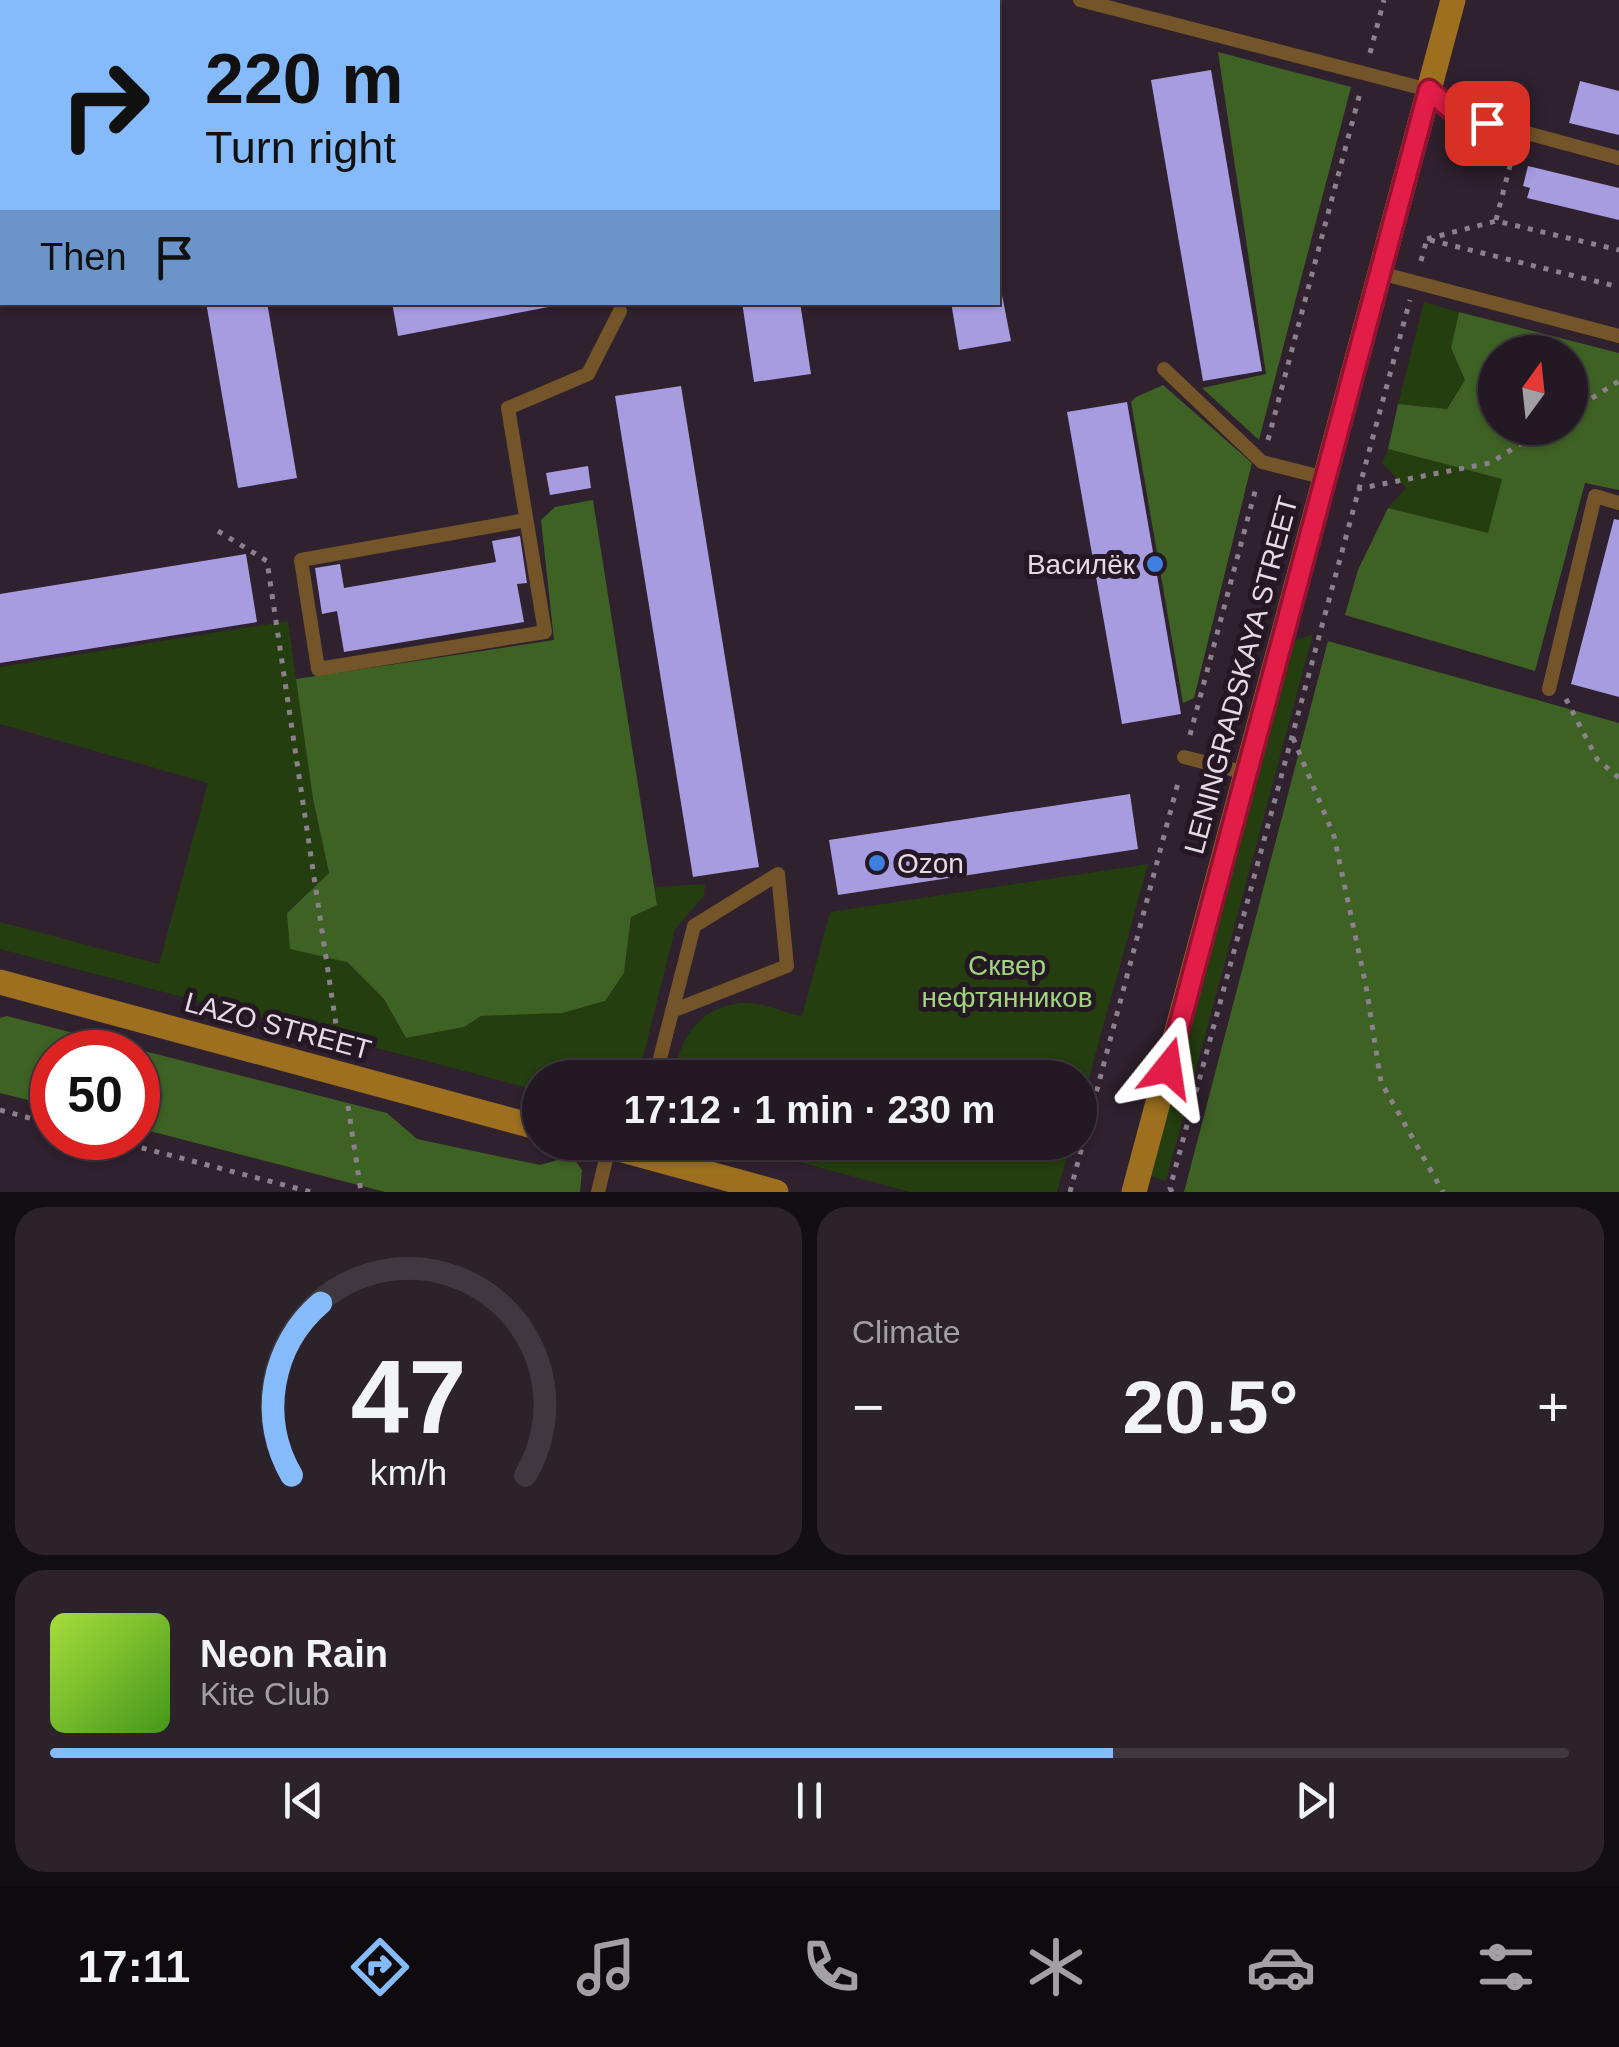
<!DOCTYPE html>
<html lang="en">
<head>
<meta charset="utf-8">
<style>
	body { margin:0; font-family:Arial,sans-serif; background:#2b222a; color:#f1f3f6; height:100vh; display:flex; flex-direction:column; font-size:38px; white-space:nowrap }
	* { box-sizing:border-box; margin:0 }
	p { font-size:32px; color:#a3a0a5 }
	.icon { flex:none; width:55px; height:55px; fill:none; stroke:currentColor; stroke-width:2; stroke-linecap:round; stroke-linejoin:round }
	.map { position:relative; height:1192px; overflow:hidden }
	.details { display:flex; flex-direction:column; gap:15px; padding:15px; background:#130e13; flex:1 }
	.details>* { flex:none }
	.banner { position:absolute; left:0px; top:0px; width:1000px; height:305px; box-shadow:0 2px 8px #0004,0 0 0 2px #403840; background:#86bbfb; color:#111; overflow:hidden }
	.needle { width:65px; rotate:15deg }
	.buttons { position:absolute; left:1478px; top:335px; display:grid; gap:20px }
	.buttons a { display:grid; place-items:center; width:110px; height:110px; border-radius:50%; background:#231922; box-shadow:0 2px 8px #0004,0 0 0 2px #403840; font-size:50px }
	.speed { position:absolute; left:30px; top:1030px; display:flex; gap:20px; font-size:50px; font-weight:700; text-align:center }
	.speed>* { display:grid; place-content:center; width:130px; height:130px; border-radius:50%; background:#231922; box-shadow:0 2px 8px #0004,0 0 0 2px #403840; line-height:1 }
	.speed .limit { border:15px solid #d22; background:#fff; color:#111 }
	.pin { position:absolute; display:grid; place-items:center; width:85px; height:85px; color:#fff; margin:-42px; border-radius:20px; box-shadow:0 5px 15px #0006 }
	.me { position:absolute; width:110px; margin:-55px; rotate:15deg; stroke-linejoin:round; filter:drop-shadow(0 0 8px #0008) }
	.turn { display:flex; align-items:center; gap:35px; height:210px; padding:0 40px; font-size:45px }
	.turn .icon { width:130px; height:130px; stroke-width:2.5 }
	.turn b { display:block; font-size:70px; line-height:85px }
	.then { display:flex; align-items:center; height:95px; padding:0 40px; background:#0003; gap:20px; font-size:38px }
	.big { font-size:75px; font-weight:600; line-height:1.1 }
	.details .tile { flex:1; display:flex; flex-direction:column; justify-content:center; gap:15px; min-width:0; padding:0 35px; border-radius:30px; background:#2b222a }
	.details .dial { align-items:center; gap:0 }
	.dial svg { height:260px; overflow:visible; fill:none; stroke:#403840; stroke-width:7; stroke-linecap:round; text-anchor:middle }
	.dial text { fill:#f1f3f6; stroke:none }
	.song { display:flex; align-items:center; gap:30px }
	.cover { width:120px; height:120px; border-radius:15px; background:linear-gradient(135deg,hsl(80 70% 55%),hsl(100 70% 35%)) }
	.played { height:10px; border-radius:5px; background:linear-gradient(90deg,#86bbfb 70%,#403840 70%) }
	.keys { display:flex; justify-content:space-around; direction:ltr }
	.heat { display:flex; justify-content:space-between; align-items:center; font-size:55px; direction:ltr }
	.details .tiles { flex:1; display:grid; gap:15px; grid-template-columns:1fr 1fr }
	.tile:last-child { grid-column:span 2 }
	.trip { position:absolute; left:522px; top:1060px; width:575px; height:100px; border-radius:50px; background:#231922; box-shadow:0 2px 8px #0004,0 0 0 2px #403840; font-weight:600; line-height:100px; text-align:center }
	.dock { display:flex; height:160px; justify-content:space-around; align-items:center; background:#0e0a0e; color:#a3a0a5 }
	.dock .icon { width:70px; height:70px }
	.dock .selected { color:#86bbfb }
	.dock b { font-size:45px; color:#f1f3f6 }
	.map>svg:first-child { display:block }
</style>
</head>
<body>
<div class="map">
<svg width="1619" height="1192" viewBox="0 0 1619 1192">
	<rect width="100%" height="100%" fill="#2f212e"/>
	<path fill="#243e0f" d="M 1424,302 L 1459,312 L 1451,348 L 1465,380 L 1447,409 L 1398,404 Z
		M 1388,449 L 1502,479 L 1488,534 L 1388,508 L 1406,488 L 1382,463 Z
		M 288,621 L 313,799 L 329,873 L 287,912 L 346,962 L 384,999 L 406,1038 L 464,1027 L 481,1016 L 562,1013 L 624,973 L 631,917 L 657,905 L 655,887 L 705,884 L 704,896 L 675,929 L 638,1077 L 540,1078 L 540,1091 L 0,949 L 0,922 L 159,964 L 208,783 L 0,724 L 0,667 Z
		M 1313,634 L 1166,1181 L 1147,1175 L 1288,648 L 1297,640 Z
		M 1148,864 L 1080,1110 L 1080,1078 L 672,1077 C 682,1039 696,1008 741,1003 C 759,1001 784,1013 802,1016 L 830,912 Z
		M 730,1143 L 1071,1143 L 1057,1192 L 910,1192 Z"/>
	<path fill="#3e6224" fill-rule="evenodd" d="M 1218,52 L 1351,87 L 1259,440 L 1202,388 L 1266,374 Z
		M 1459,312 L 1619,353 L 1619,490 L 1585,483 L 1535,671 L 1345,615 L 1358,570 L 1388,508 L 1488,533 L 1502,479 L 1388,449 L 1398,404 L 1447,409 L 1465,380 L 1451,348 ZM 1495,352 L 1570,352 L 1570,428 L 1495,428 Z
		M 1163,385 L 1252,463 L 1194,698 L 1183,703 L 1131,402 L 1136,397 Z
		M 593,500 L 657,905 L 631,917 L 624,973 L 605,1001 L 562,1013 L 481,1016 L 464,1027 L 406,1038 L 384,999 L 347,962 L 290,949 L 287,913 L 329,873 L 313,799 L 296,679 L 554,640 L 541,520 L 555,507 Z
		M 1328,641 L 1619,723 L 1619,1192 L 1184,1192 Z
		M 7,1016 L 387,1113 L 417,1139 L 540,1165 L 572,1156 L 582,1170 L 580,1192 L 385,1192 L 138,1128 L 138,1052 L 52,1052 L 52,1106 L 0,1093 L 0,1018 Z"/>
	<path fill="#a89ce1" d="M 1211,70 L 1262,371 L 1203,381 L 1151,80 Z
		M 1580,81 L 1619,91 L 1619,135 L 1569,123 Z
		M 1528,166 L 1619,188 L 1619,220 L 1527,198 L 1530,188 L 1523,186 Z
		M 998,274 L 1011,341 L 959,350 L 951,302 L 998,302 Z
		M 206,302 L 267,302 L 297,478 L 238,488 Z
		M 392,302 L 564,302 L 564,304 L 398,336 Z
		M 742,302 L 800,302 L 811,374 L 754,382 Z
		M 681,386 L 759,867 L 693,877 L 615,396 Z
		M 1127,402 L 1181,714 L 1122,724 L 1067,412 Z
		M 588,466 L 591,488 L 550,495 L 546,473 Z
		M 1614,519 L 1619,520 L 1619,697 L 1571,684 Z
		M 520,536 L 527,583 L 517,584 L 524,622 L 344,652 L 337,611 L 322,614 L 315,568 L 340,564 L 344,588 L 496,562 L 492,541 Z
		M 246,554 L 257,622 L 0,663 L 0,594 Z
		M 1130,794 L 1138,849 L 838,895 L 829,840 Z"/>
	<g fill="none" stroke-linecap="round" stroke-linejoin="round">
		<path stroke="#8b808b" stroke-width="5" stroke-dasharray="5 8" stroke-linecap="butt" d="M 1370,53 L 1384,0
			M 1496,220 L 1513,154
			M 1427,239 L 1496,221 L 1619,250
			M 1430,240 L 1619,287
			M 1421,261 L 1427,239
			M 1570,412 L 1619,381
			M 1268,440 L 1360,93
			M 1357,489 L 1490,463 L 1546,428
			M 218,531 L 267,561 L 339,1045
			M 1566,699 L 1597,759 L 1619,778
			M 1190,735 L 1257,484
			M 1293,738 L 1334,836 L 1366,986 L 1381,1082 L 1443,1192
			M 348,1106 L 361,1192
			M 0,1110 L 52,1124
			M 104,1138 L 311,1192
			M 1070,1192 L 1179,779
			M 1172,1192 L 1170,1188 L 1410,300"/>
		<path stroke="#735529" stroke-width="14" d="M 767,0 L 772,2
			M 1080,0 L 1429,90 L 1456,114 L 1619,158
			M 806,2 L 835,0
			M 1380,273 L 1619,336
			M 1164,369 L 1262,462 L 1325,478
			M 526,520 L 301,560 L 318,669 L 545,632 L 508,408 L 588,374 L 620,311
			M 1549,689 L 1595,496 L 1619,503
			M 1184,757 L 1246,773
			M 655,1078 L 694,926 L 778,874 L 787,966 L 672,1011
			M 598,1192 L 609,1147"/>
		<path stroke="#9d6f1f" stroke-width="25" d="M 0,982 L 540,1128
			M 593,1142 L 776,1192
			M 1134,1192 L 1453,0"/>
	</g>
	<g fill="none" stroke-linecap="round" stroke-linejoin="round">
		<g stroke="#92132f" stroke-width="25">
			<path id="route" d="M 1168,1068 L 1429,90 L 1456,114 L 1487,123"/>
		</g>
		<use href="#route" stroke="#e11d48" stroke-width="18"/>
	</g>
	<g fill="#3f7fe0" stroke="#251824" stroke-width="4">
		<circle cx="1155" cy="564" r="10"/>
		<circle cx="877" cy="863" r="10"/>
	</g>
	<g text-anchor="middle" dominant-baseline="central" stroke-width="10" stroke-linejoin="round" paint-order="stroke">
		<g font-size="28" fill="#e4dbe4" stroke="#251824" text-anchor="end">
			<text x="1135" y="564">Василёк</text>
			<text x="897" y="863" text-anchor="start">Ozon</text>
		</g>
		<g font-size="28" fill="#e4dbe4" stroke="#251824">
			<text transform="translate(1241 675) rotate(-75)">LENINGRADSKAYA STREET</text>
			<text transform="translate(278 1026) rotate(15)">LAZO STREET</text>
		</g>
		<g font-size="28" fill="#a0d57d" stroke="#251824">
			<text x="1007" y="965">Сквер<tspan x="1007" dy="32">нефтянников</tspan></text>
		</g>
	</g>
</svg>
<div class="buttons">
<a><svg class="needle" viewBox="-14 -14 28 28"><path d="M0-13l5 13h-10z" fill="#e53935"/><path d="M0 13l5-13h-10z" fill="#a3a0a5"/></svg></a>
</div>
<div class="speed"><div class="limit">50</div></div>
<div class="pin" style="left:1487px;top:123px;background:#d93025"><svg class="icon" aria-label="arrive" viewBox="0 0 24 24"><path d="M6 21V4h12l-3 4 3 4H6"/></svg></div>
<svg class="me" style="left:1168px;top:1068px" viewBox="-20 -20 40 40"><path d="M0-17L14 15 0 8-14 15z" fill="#e11d48" stroke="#fff" stroke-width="4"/></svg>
<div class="trip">17:12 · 1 min · 230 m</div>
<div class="banner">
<div class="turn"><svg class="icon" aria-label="right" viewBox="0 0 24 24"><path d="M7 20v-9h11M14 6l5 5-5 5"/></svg><div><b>220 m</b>Turn right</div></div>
<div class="then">Then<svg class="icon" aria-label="arrive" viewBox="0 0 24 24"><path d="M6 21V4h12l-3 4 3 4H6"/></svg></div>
</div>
</div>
<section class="details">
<div class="tiles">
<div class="tile dial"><svg viewBox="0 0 100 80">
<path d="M14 69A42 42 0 1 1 86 69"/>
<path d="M14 69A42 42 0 0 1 23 16" stroke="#86bbfb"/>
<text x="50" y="56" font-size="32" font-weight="700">47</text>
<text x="50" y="72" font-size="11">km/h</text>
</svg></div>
<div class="tile"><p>Climate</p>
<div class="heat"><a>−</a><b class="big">20.5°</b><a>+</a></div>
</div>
<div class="tile">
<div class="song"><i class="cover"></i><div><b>Neon Rain</b><p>Kite Club</p></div></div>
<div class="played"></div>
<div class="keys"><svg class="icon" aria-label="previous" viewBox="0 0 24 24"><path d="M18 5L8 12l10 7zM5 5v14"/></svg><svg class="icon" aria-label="pause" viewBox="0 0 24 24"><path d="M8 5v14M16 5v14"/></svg><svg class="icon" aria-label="next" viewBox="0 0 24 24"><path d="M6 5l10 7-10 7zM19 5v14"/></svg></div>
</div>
</div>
</section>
<nav class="dock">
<b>17:11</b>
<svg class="icon selected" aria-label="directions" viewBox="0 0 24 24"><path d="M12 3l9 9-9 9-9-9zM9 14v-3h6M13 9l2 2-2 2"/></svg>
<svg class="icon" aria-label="music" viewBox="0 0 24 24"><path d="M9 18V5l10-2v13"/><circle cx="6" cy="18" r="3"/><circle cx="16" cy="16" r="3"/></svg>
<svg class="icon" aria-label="phone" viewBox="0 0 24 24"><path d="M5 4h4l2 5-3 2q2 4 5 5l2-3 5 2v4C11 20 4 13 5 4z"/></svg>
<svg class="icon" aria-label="climate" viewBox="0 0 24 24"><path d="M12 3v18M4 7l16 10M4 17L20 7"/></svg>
<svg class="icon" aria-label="car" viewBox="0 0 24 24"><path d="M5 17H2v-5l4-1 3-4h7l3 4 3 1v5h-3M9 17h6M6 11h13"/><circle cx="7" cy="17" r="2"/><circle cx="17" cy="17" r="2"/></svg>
<svg class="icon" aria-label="filters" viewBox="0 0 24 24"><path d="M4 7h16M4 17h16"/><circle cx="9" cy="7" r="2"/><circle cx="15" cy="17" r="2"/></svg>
</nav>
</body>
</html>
